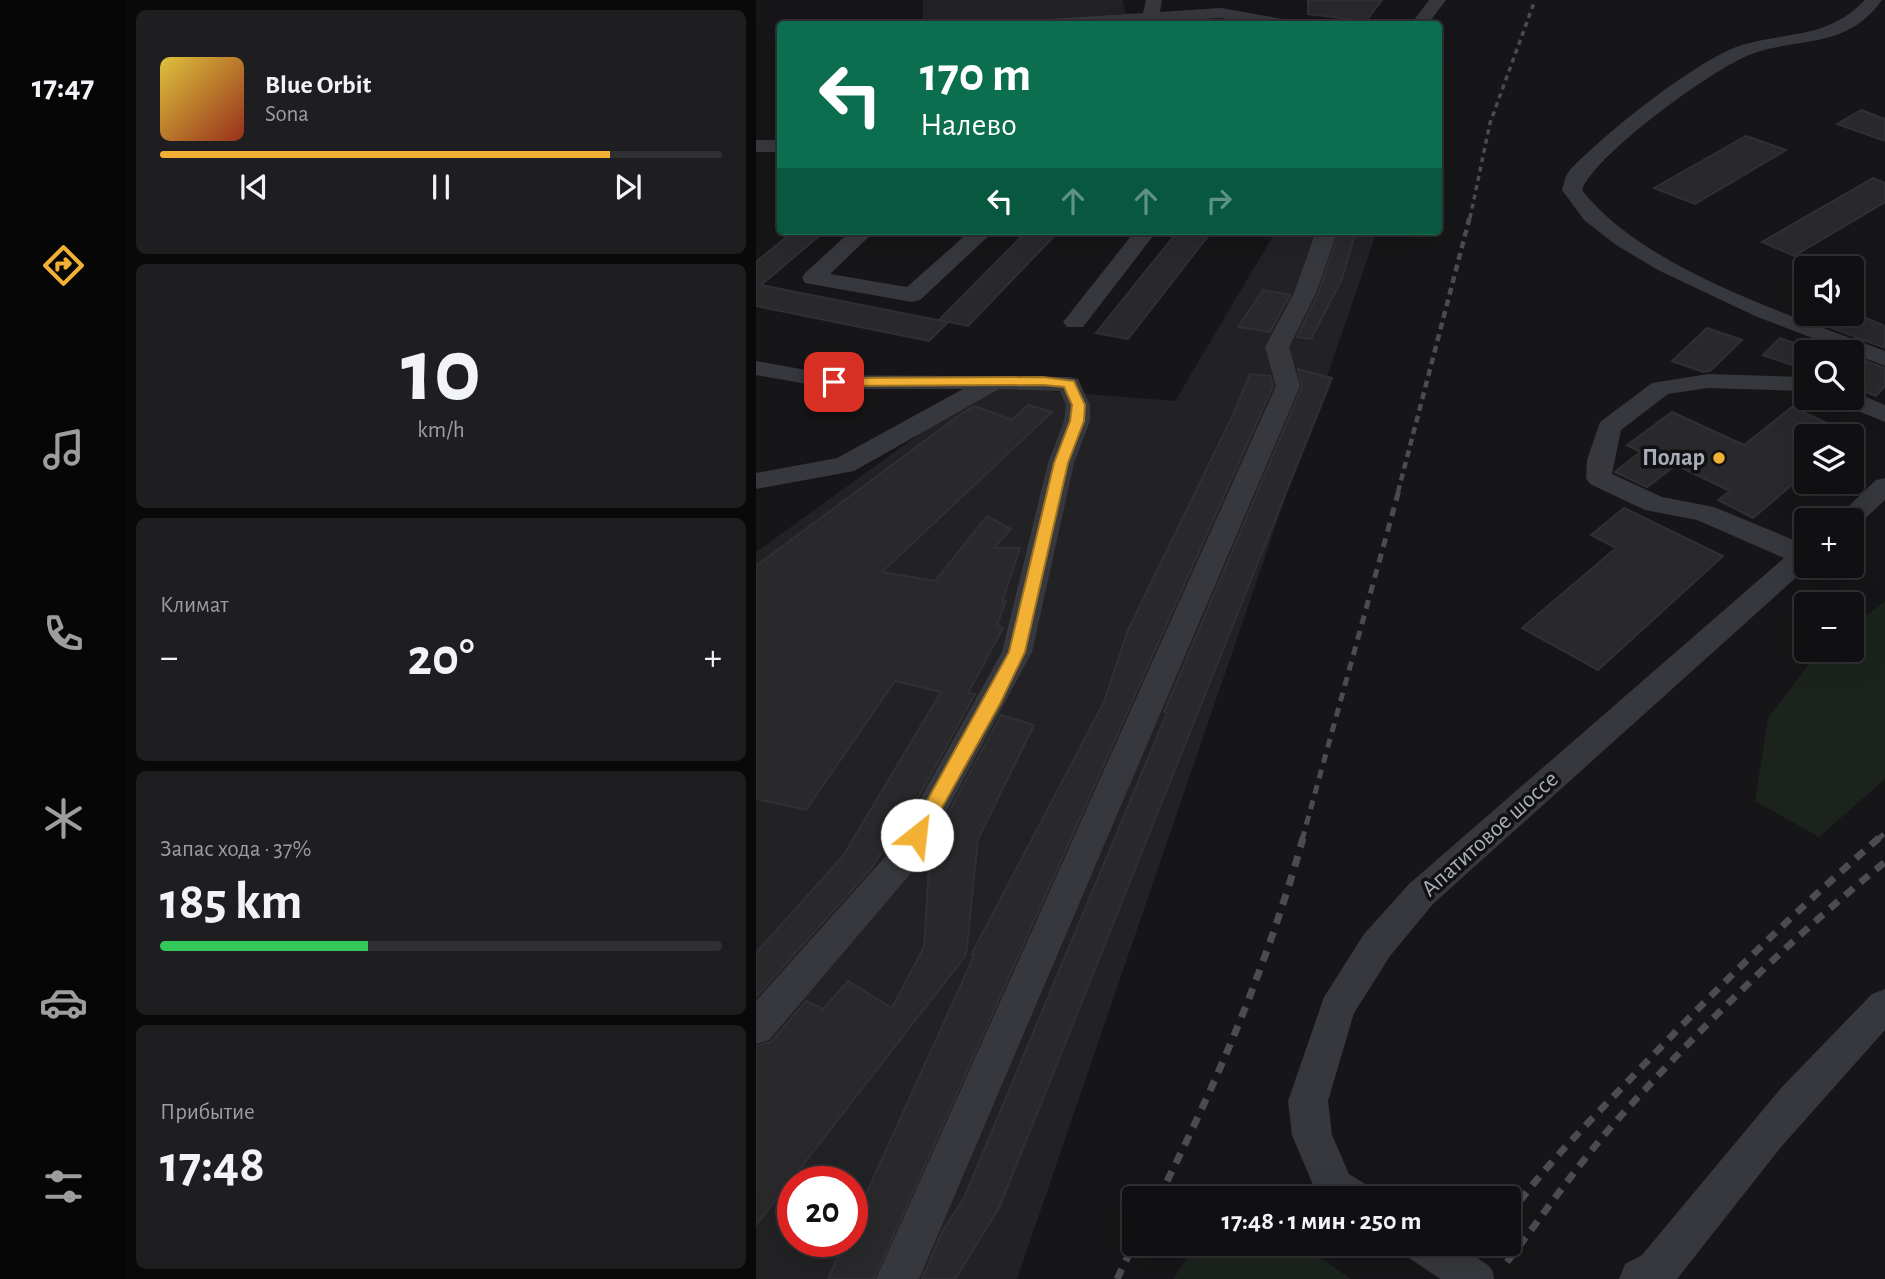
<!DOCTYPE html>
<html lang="ru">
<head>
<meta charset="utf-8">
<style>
	body { margin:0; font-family:"Alegreya Sans",sans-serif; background:#1e1e20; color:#f1f3f6; height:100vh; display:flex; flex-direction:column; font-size:26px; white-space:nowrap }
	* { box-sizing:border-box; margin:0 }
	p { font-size:23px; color:#9c9d9f }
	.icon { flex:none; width:38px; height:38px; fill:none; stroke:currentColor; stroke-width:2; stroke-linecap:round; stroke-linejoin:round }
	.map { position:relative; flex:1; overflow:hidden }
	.details { display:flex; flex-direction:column; gap:10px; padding:10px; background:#09090a; width:630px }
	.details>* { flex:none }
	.hud { position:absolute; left:21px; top:21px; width:665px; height:214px; border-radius:7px; box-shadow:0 7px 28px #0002,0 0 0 2px #303032; background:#0b6e4f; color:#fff; overflow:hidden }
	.buttons { position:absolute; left:1038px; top:256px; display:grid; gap:14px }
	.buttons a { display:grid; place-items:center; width:70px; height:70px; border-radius:7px; background:#101012; box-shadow:0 7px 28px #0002,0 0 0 2px #303032; font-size:35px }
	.speed { position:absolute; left:21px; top:1166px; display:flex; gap:14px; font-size:35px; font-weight:700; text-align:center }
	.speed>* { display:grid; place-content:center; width:91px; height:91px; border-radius:50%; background:#101012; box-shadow:0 7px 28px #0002,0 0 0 2px #303032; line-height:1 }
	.speed .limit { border:10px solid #d22; background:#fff; color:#111 }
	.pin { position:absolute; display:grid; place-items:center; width:60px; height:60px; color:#fff; margin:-30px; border-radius:14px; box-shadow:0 4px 10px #0006 }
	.me { position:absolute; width:77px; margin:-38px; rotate:29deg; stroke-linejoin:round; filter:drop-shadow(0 0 5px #0008) }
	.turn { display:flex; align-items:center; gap:24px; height:147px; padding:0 28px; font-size:32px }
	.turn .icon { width:91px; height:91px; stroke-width:2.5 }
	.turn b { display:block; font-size:49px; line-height:60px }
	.lanes { display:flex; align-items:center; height:66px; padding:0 28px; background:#0003; justify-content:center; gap:35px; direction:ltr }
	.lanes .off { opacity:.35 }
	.big { font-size:52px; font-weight:700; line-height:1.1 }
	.details .card { flex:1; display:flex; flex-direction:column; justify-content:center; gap:10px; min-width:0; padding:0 24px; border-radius:10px; background:#1e1e20 }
	.details .dial { align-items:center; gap:0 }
	.dial b { font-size:91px; line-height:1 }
	.song { display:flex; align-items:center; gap:21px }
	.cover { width:84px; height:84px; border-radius:10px; background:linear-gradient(135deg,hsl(50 70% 55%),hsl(10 70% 35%)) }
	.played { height:7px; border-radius:4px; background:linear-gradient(90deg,#f2b134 80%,#303032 80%) }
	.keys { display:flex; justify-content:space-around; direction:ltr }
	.heat { display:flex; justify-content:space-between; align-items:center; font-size:38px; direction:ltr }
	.charge { height:10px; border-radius:5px; background:linear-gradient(90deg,#34c759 37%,#303032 0) }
	.trip { position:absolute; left:366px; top:1186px; width:399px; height:70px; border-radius:7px; background:#101012; box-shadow:0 7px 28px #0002,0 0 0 2px #303032; font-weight:700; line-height:70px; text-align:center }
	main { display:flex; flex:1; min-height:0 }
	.tab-bar { display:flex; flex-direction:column; width:126px; justify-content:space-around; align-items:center; background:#060607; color:#9c9d9f }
	.tab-bar .icon { width:49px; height:49px }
	.tab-bar .current { color:#f2b134 }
	.tab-bar b { font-size:32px; color:#f1f3f6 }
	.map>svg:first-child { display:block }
</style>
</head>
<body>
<main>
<nav class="tab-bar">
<b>17:47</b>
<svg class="icon current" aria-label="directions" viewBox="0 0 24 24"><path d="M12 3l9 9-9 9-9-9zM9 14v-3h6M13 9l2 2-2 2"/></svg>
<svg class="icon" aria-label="music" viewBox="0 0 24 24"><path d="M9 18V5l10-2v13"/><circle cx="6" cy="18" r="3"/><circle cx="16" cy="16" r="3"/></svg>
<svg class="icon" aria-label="phone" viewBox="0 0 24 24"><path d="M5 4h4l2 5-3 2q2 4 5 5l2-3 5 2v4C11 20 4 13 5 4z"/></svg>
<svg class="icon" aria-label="climate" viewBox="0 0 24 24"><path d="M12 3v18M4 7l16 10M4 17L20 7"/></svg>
<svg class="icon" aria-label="car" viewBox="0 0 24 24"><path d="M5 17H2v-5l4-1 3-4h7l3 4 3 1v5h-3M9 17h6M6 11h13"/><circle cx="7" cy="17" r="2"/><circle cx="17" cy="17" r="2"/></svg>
<svg class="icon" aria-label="filters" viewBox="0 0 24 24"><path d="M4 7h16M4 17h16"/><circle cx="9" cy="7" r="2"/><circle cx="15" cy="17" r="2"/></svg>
</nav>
<section class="details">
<div class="card">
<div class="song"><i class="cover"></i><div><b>Blue Orbit</b><p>Sona</p></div></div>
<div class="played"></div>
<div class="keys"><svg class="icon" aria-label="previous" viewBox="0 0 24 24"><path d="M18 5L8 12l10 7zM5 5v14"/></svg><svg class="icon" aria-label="pause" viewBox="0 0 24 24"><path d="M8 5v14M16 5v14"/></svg><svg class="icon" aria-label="next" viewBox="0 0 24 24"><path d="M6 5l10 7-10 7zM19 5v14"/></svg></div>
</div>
<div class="card dial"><b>10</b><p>km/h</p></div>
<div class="card"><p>Климат</p>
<div class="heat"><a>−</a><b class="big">20°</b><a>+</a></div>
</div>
<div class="card"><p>Запас хода · 37%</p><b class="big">185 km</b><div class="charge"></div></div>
<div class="card"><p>Прибытие</p><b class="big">17:48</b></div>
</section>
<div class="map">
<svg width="1129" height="1279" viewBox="0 0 1129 1279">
	<rect width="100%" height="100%" fill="#161618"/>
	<path fill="#222225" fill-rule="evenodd" d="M 167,0 L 366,0 L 370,14 L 219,24 L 167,24 Z
		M 520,231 L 621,231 L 261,1279 L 0,1279 L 0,552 L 201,407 L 245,387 L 419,401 ZM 37,1181 L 96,1181 L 96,1241 L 37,1241 Z"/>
	<path fill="#1c231d" d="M 1129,601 L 1129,779 L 1063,837 L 999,801 L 1012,718 L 1063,651 L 1096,649 L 1096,627 Z
		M 441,1244 L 545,1244 L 595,1279 L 417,1279 Z"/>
	<path fill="#29292c" stroke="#303034" stroke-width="2" d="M 552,0 L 626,0 L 610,21 L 552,14 Z
		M 1105,110 L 1129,119 L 1129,141 L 1081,124 Z
		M 990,136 L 1030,150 L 939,204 L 898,188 Z
		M 1117,178 L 1129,183 L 1129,202 L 1038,256 L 1006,242 Z
		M 38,231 L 69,231 L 5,285 L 192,322 L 173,341 L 0,306 L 0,262 Z
		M 271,231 L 303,231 L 212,326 L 183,320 Z
		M 422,231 L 456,231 L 372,339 L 340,333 Z
		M 584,231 L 600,231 L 586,279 L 555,339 L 541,337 L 562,294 Z
		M 507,290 L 534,295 L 514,332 L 482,327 Z
		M 1096,312 L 1129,326 L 1129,348 L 1073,327 Z
		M 951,328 L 986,340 L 954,371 L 947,372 L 916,361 Z
		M 1024,338 L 1046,346 L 1054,340 L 1085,352 L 1050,352 L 1050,370 L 1007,355 Z
		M 1096,356 L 1129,368 L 1129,386 L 1120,396 L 1096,387 Z
		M 542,369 L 576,378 L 243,1208 L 199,1279 L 166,1279 L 186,1232 L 208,1198 L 411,713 L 408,712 L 546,387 Z
		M 494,374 L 514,376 L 517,386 L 118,1279 L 72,1279 L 89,1241 L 96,1241 L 96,1225 L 218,956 L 215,955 L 348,702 L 372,630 L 476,417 Z
		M 272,405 L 296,412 L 126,572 L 179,581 L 231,516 L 255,529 L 238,548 L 264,548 L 246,602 L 250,601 L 241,625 L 247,628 L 212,693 L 219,694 L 166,791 L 114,870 L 0,997 L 0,953 L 87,856 L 185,692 L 139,681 L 50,810 L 0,799 L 0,566 L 206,413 L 219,406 L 256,420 Z
		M 1036,407 L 1099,436 L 1050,436 L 1050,473 L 997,518 L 962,500 L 974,491 L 920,465 L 891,487 L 859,472 L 884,452 L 871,445 L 916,412 L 988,445 Z
		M 868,508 L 967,556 L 842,670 L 766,628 L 860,548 L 835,535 Z
		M 245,715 L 278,725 L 222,839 L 210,955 L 0,1225 L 0,1046 L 15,1042 L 50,1001 L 67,1009 L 92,981 L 136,1008 L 168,947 L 174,847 Z"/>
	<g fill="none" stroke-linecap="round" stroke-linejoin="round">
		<path fill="#37383d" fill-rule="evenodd" d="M 390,0 L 406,0 L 404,12 L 465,8 L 527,19 L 536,24 L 501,24 L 465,18 L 371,24 L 282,24 L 291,19 L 387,13 Z
			M 673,0 L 690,0 L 672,24 L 655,24 Z
			M 1109,0 L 1126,0 C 1090,50 1046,36 996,54 C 960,66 837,156 826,190 C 887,269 1037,316 1129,351 L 1129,366 L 999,316 L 902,270 L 860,245 L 828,220 L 806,190 C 808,183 809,176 814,170 C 847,135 941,59 986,45 C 1034,31 1071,39 1109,0 Z
			M 0,140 L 24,140 L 24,152 L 0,152 Z
			M 95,231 L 119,231 L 74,274 L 151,287 L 214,231 L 238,231 L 164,300 L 156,302 L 49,283 L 46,278 L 49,273 Z
			M 379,231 L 401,231 L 327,327 L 311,327 L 307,322 L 311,317 Z
			M 560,231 L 582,231 L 560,293 L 533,347 L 544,386 L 163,1279 L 120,1279 L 520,386 L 509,347 L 538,293 Z
			M 0,361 L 78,375 L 313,377 L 322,379 L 334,405 L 334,421 L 318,463 L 276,652 L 161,866 L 13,1040 L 0,1044 L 0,1001 L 137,848 L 246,652 L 292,463 L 308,421 L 310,405 L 304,391 L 243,389 L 98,471 L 0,489 L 0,473 L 81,458 L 207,389 L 78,389 L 0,375 Z
			M 952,374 L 1050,377 L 1050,391 L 952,388 L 912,394 L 865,430 L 856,474 L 906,497 L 958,507 L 1050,545 L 1050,565 L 1054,565 L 677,904 L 634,956 L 598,1013 L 572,1101 L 576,1135 L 593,1174 L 611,1185 L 616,1199 L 563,1199 L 536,1135 L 532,1101 L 568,997 L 608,934 L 653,884 L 1028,558 L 941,520 L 889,510 L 834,484 L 830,478 L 831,460 L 844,422 L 896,383 Z
			M 1096,391 L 1129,405 L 1129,422 L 1080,402 L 1077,397 L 1096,397 Z
			M 1129,478 L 1129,500 L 1101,526 L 1096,527 L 1096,520 L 1078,520 L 1120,480 Z
			M 1129,989 L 1129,1030 L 1025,1147 L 921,1279 L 863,1279 L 869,1264 L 886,1255 L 1025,1088 L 1116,994 Z"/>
		<path stroke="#4a4c52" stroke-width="3.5" stroke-dasharray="5 4.5" stroke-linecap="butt" d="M 714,218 L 734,123 L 779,0"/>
		<path stroke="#4a4c52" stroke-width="4.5" stroke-dasharray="7 5" stroke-linecap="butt" d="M 642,492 L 714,216"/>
		<path stroke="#4a4c52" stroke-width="5" stroke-dasharray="9 7" stroke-linecap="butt" d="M 546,840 L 643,490
			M 1121,840 L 1129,833"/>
		<path stroke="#4a4c52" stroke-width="7" stroke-dasharray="11 9" stroke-linecap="butt" d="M 402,1199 C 461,1083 512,963 547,838
			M 752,1217 C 789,1165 835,1120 879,1074 C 957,992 1038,912 1123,838
			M 731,1249 L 734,1244
			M 751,1262 C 787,1215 822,1164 862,1119 C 944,1028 1033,940 1129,862
			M 361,1279 L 378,1244"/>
		<path stroke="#37383d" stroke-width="38" d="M 666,1244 L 719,1279"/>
	</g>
	<path fill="#f2b134" stroke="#9d7322" stroke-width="2" d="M 287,377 L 318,381 L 329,405 L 328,421 L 312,463 L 269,652 L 244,704 L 168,840 L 161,842 L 152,835 L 253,652 L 298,463 L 314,421 L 316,405 L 308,387 L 287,385 L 78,386 L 71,382 L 78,378 Z"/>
	<circle fill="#f2b134" stroke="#111113" stroke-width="2.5" cx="963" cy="458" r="7"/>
	<g text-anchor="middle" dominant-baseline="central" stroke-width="7" stroke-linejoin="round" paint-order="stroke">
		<g font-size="24" font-weight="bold" fill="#a8adb8" stroke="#111113" text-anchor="end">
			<text x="949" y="458">Полар</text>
		</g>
		<g font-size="24" fill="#a8adb8" stroke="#111113">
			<text transform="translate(734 834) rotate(-42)">Апатитовое шоссе</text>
		</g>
	</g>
</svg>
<div class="buttons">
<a><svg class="icon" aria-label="sound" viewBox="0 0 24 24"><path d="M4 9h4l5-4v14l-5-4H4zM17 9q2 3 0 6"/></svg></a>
<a><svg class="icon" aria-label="search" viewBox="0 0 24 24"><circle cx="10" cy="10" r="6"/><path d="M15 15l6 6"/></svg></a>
<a><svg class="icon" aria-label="layers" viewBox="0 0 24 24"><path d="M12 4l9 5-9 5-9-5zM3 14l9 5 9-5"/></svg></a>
<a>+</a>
<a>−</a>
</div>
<div class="speed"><div class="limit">20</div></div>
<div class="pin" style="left:78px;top:382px;background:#d93025"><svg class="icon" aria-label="arrive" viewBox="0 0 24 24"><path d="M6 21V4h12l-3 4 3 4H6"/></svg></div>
<svg class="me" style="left:161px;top:835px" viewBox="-20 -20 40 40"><circle r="19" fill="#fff"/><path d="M0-13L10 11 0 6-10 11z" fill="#f2b134"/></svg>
<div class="trip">17:48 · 1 мин · 250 m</div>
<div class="hud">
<div class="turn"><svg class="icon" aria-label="left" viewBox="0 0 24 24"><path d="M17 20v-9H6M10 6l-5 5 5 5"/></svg><div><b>170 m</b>Налево</div></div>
<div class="lanes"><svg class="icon" aria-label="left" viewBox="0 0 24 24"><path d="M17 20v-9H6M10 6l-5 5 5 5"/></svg><svg class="icon off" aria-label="ahead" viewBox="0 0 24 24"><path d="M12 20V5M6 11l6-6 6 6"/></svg><svg class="icon off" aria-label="ahead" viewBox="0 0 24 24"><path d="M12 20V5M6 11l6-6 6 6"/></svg><svg class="icon off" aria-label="right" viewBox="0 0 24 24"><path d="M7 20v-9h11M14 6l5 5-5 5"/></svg></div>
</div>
</div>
</main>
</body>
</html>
